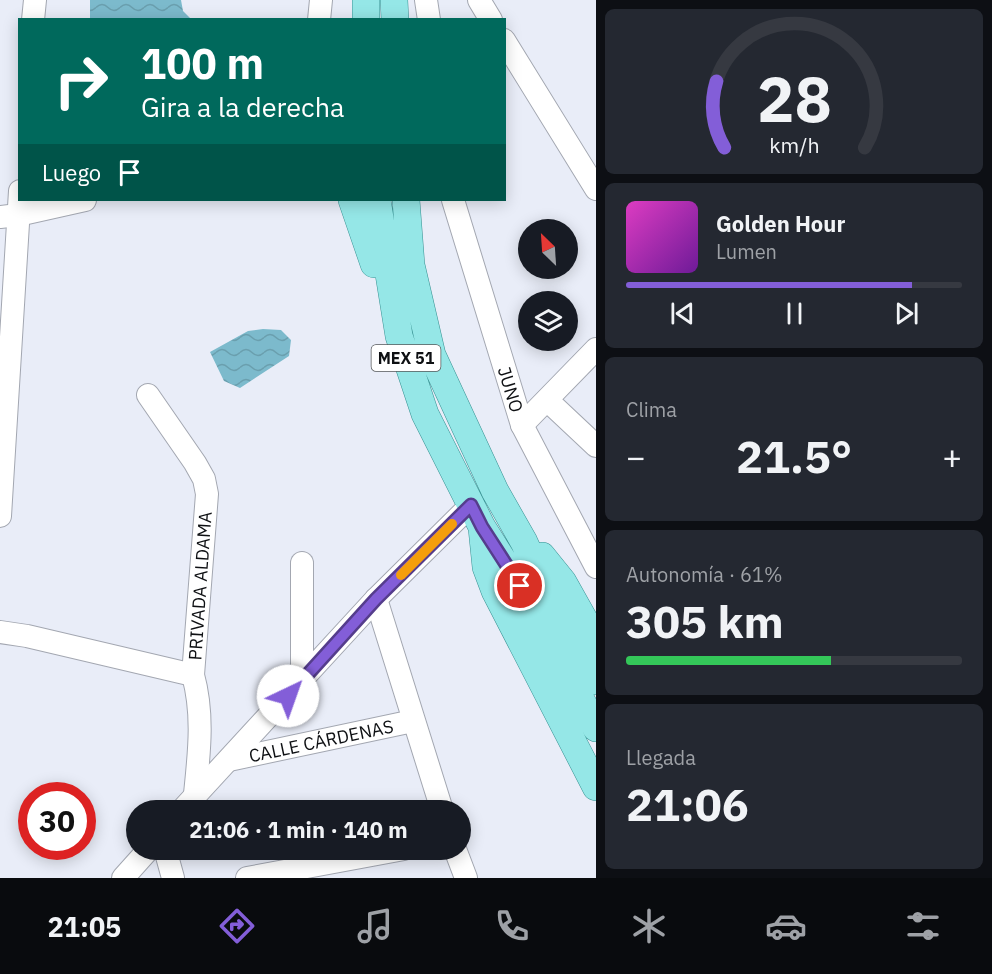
<!DOCTYPE html>
<html lang="es">
<head>
<meta charset="utf-8">
<style>
	body { margin:0; font-family:"IBM Plex Sans",sans-serif; background:#242831; color:#f1f3f6; height:100vh; display:flex; flex-direction:column; font-size:22px; white-space:nowrap }
	* { box-sizing:border-box; margin:0 }
	p { font-size:20px; color:#9ea1a6 }
	.icon { flex:none; width:33px; height:33px; fill:none; stroke:currentColor; stroke-width:2; stroke-linecap:round; stroke-linejoin:round }
	.map { position:relative; flex:1; overflow:hidden }
	.sheet { display:flex; flex-direction:column; gap:9px; padding:9px; background:#0d0f14; width:396px }
	.sheet>* { flex:none }
	.top-card { position:absolute; left:18px; top:18px; width:488px; height:183px; border-radius:0px; box-shadow:0 3px 15px #0003; background:#00695c; color:#fff; overflow:hidden }
	.needle { width:39px; rotate:335deg }
	.fabs { position:absolute; left:518px; top:219px; display:grid; gap:12px }
	.fabs a { display:grid; place-items:center; width:60px; height:60px; border-radius:50%; background:#171b24; box-shadow:0 3px 15px #0003; font-size:30px }
	.speed { position:absolute; left:18px; top:782px; display:flex; gap:12px; font-size:30px; font-weight:700; text-align:center }
	.speed>* { display:grid; place-content:center; width:78px; height:78px; border-radius:50%; background:#171b24; box-shadow:0 3px 15px #0003; line-height:1 }
	.speed .limit { border:9px solid #d22; background:#fff; color:#111 }
	.pin { position:absolute; display:grid; place-items:center; width:51px; height:51px; color:#fff; margin:-26px; border:3px solid #fff; border-radius:50%; box-shadow:0 2px 6px #0007 }
	.me { position:absolute; width:66px; margin:-33px; rotate:42deg; stroke-linejoin:round; filter:drop-shadow(0 0 4px #0008) }
	.turn { display:flex; align-items:center; gap:21px; height:126px; padding:0 24px; font-size:27px }
	.turn .icon { width:78px; height:78px; stroke-width:2.5 }
	.turn b { display:block; font-size:42px; line-height:51px }
	.then { display:flex; align-items:center; height:57px; padding:0 24px; background:#0003; gap:12px; font-size:22px }
	.big { font-size:45px; font-weight:800; line-height:1.1 }
	.sheet .widget { flex:1; display:flex; flex-direction:column; justify-content:center; gap:9px; min-width:0; padding:0 21px; border-radius:9px; background:#242831 }
	.sheet .dial { align-items:center; gap:0 }
	.dial svg { height:156px; overflow:visible; fill:none; stroke:#363941; stroke-width:7; stroke-linecap:round; text-anchor:middle }
	.dial text { fill:#f1f3f6; stroke:none }
	.song { display:flex; align-items:center; gap:18px }
	.cover { width:72px; height:72px; border-radius:9px; background:linear-gradient(135deg,hsl(310 70% 55%),hsl(280 70% 35%)) }
	.played { height:6px; border-radius:3px; background:linear-gradient(90deg,#835ed8 85%,#363941 85%) }
	.keys { display:flex; justify-content:space-around; direction:ltr }
	.heat { display:flex; justify-content:space-between; align-items:center; font-size:33px; direction:ltr }
	.charge { height:9px; border-radius:4px; background:linear-gradient(90deg,#34c759 61%,#363941 0) }
	.trip { position:absolute; left:126px; top:800px; width:345px; height:60px; border-radius:30px; background:#171b24; box-shadow:0 3px 15px #0003; font-weight:800; line-height:60px; text-align:center }
	.menu { display:flex; height:96px; justify-content:space-around; align-items:center; background:#090b0e; color:#9ea1a6 }
	.menu .icon { width:42px; height:42px }
	.menu .current { color:#835ed8 }
	.menu b { font-size:27px; color:#f1f3f6 }
	main { display:flex; flex:1; min-height:0 }
	.map>svg:first-child { display:block }
</style>
</head>
<body>
<main>
<div class="map">
<svg width="596" height="878" viewBox="0 0 596 878">
	<defs>
		<pattern id="water-waves" width="16" height="10" patternUnits="userSpaceOnUse" patternTransform="scale(1.5)"><rect width="16" height="10" fill="#7cbacc"/><path d="M0 5q4-4 8 0t8 0" fill="none" stroke="#6a9fae"/></pattern>
	</defs>
	<rect width="100%" height="100%" fill="#e9edf8"/>
	<path fill="url(#water-waves)" d="M 90,0 L 181,0 L 183,11 L 191,19 L 90,19 Z
		M 263,329 L 281,330 L 291,340 L 289,356 L 240,388 L 224,381 L 210,352 L 248,331 Z"/>
	<g fill="none" stroke-linecap="round" stroke-linejoin="round">
		<g stroke="#a3a7b1" stroke-width="24">
			<g id="minor">
				<path d="M 426,0 L 429,20"/>
				<path d="M 479,0 L 491,20"/>
				<path d="M 33,20 L 35,0"/>
				<path d="M 319,20 L 321,0"/>
				<path d="M 504,40 L 596,189"/>
				<path id="s1" d="M 453,200 L 522,425 L 596,567"/>
				<path d="M 0,217 L 18,215 L 85,200"/>
				<path d="M 148,395 L 195,463 L 204,479 L 207,494 L 193,675 C 204,715 199,754 195,794"/>
				<path d="M 547,400 L 596,446"/>
				<path d="M 522,425 L 596,349"/>
				<path d="M 0,516 L 20,191"/>
				<path d="M 302,563 L 302,680"/>
				<path d="M 376,599 L 442,810"/>
				<path d="M 0,632 L 27,636 L 193,675"/>
				<path id="s2" d="M 229,760 L 413,721"/>
				<path d="M 182,810 L 376,599 L 471,505"/>
				<path d="M 165,849 L 173,878"/>
				<path d="M 455,849 L 466,878"/>
				<path d="M 123,878 L 149,849"/>
				<path d="M 247,878 L 404,849"/>
			</g>
		</g>
		<g stroke="#389192" stroke-width="28">
			<path id="major" d="M 394,0 L 395,20
				M 366,20 L 366,0
				M 352,200 L 374,264
				M 377,200 L 399,336 L 425,414 L 482,527 L 529,602 L 596,728
				M 406,200 L 411,265 L 432,355 L 495,491 L 524,542 L 550,599 L 596,681
				M 482,528 L 486,567 L 495,591 L 596,787
				M 542,556 L 563,582 L 596,641"/>
		</g>
		<use href="#minor" stroke="#fff" stroke-width="22"/>
		<use href="#major" stroke="#95e7e7" stroke-width="27"/>
	</g>
	<g fill="none" stroke-linecap="round" stroke-linejoin="round">
		<g stroke="#553d8c" stroke-width="15">
			<path id="route" d="M 288,696 L 376,599 L 471,505 L 482,527 L 520,586"/>
		</g>
		<use href="#route" stroke="#835ed8" stroke-width="10"/>
		<path stroke="#f59e0b" stroke-width="10" d="M 401,575 L 452,524"/>
	</g>
	<g text-anchor="middle" dominant-baseline="central" stroke-width="4.5" stroke-linejoin="round" paint-order="stroke">
		<rect fill="#fff" stroke="#56585a" stroke-width="1.5" x="371.5" y="345" width="69" height="26" rx="4.5"/>
		<g font-size="16" font-weight="bold" fill="#0e1013">
			<text x="406" y="358">MEX 51</text>
		</g>
		<g font-size="18" fill="#0e1013" stroke="#fff">
			<text stroke="none"><textPath href="#s1" startOffset="198">JUNO</textPath></text>
			<text transform="translate(200 586) rotate(-86)">PRIVADA ALDAMA</text>
			<text stroke="none"><textPath href="#s2" startOffset="94">CALLE CÁRDENAS</textPath></text>
		</g>
	</g>
</svg>
<div class="fabs">
<a><svg class="needle" viewBox="-14 -14 28 28"><path d="M0-13l5 13h-10z" fill="#e53935"/><path d="M0 13l5-13h-10z" fill="#9ea1a6"/></svg></a>
<a><svg class="icon" aria-label="layers" viewBox="0 0 24 24"><path d="M12 4l9 5-9 5-9-5zM3 14l9 5 9-5"/></svg></a>
</div>
<div class="speed"><div class="limit">30</div></div>
<div class="pin" style="left:520px;top:586px;background:#d93025"><svg class="icon" aria-label="arrive" viewBox="0 0 24 24"><path d="M6 21V4h12l-3 4 3 4H6"/></svg></div>
<svg class="me" style="left:288px;top:696px" viewBox="-20 -20 40 40"><circle r="19" fill="#fff"/><path d="M0-13L10 11 0 6-10 11z" fill="#835ed8"/></svg>
<div class="trip">21:06 · 1 min · 140 m</div>
<div class="top-card">
<div class="turn"><svg class="icon" aria-label="right" viewBox="0 0 24 24"><path d="M7 20v-9h11M14 6l5 5-5 5"/></svg><div><b>100 m</b>Gira a la derecha</div></div>
<div class="then">Luego<svg class="icon" aria-label="arrive" viewBox="0 0 24 24"><path d="M6 21V4h12l-3 4 3 4H6"/></svg></div>
</div>
</div>
<section class="sheet">
<div class="widget dial"><svg viewBox="0 0 100 80">
<path d="M14 69A42 42 0 1 1 86 69"/>
<path d="M14 69A42 42 0 0 1 10 35" stroke="#835ed8"/>
<text x="50" y="56" font-size="32" font-weight="700">28</text>
<text x="50" y="72" font-size="11">km/h</text>
</svg></div>
<div class="widget">
<div class="song"><i class="cover"></i><div><b>Golden Hour</b><p>Lumen</p></div></div>
<div class="played"></div>
<div class="keys"><svg class="icon" aria-label="previous" viewBox="0 0 24 24"><path d="M18 5L8 12l10 7zM5 5v14"/></svg><svg class="icon" aria-label="pause" viewBox="0 0 24 24"><path d="M8 5v14M16 5v14"/></svg><svg class="icon" aria-label="next" viewBox="0 0 24 24"><path d="M6 5l10 7-10 7zM19 5v14"/></svg></div>
</div>
<div class="widget"><p>Clima</p>
<div class="heat"><a>−</a><b class="big">21.5°</b><a>+</a></div>
</div>
<div class="widget"><p>Autonomía · 61%</p><b class="big">305 km</b><div class="charge"></div></div>
<div class="widget"><p>Llegada</p><b class="big">21:06</b></div>
</section>
</main>
<nav class="menu">
<b>21:05</b>
<svg class="icon current" aria-label="directions" viewBox="0 0 24 24"><path d="M12 3l9 9-9 9-9-9zM9 14v-3h6M13 9l2 2-2 2"/></svg>
<svg class="icon" aria-label="music" viewBox="0 0 24 24"><path d="M9 18V5l10-2v13"/><circle cx="6" cy="18" r="3"/><circle cx="16" cy="16" r="3"/></svg>
<svg class="icon" aria-label="phone" viewBox="0 0 24 24"><path d="M5 4h4l2 5-3 2q2 4 5 5l2-3 5 2v4C11 20 4 13 5 4z"/></svg>
<svg class="icon" aria-label="climate" viewBox="0 0 24 24"><path d="M12 3v18M4 7l16 10M4 17L20 7"/></svg>
<svg class="icon" aria-label="car" viewBox="0 0 24 24"><path d="M5 17H2v-5l4-1 3-4h7l3 4 3 1v5h-3M9 17h6M6 11h13"/><circle cx="7" cy="17" r="2"/><circle cx="17" cy="17" r="2"/></svg>
<svg class="icon" aria-label="filters" viewBox="0 0 24 24"><path d="M4 7h16M4 17h16"/><circle cx="9" cy="7" r="2"/><circle cx="15" cy="17" r="2"/></svg>
</nav>
</body>
</html>
